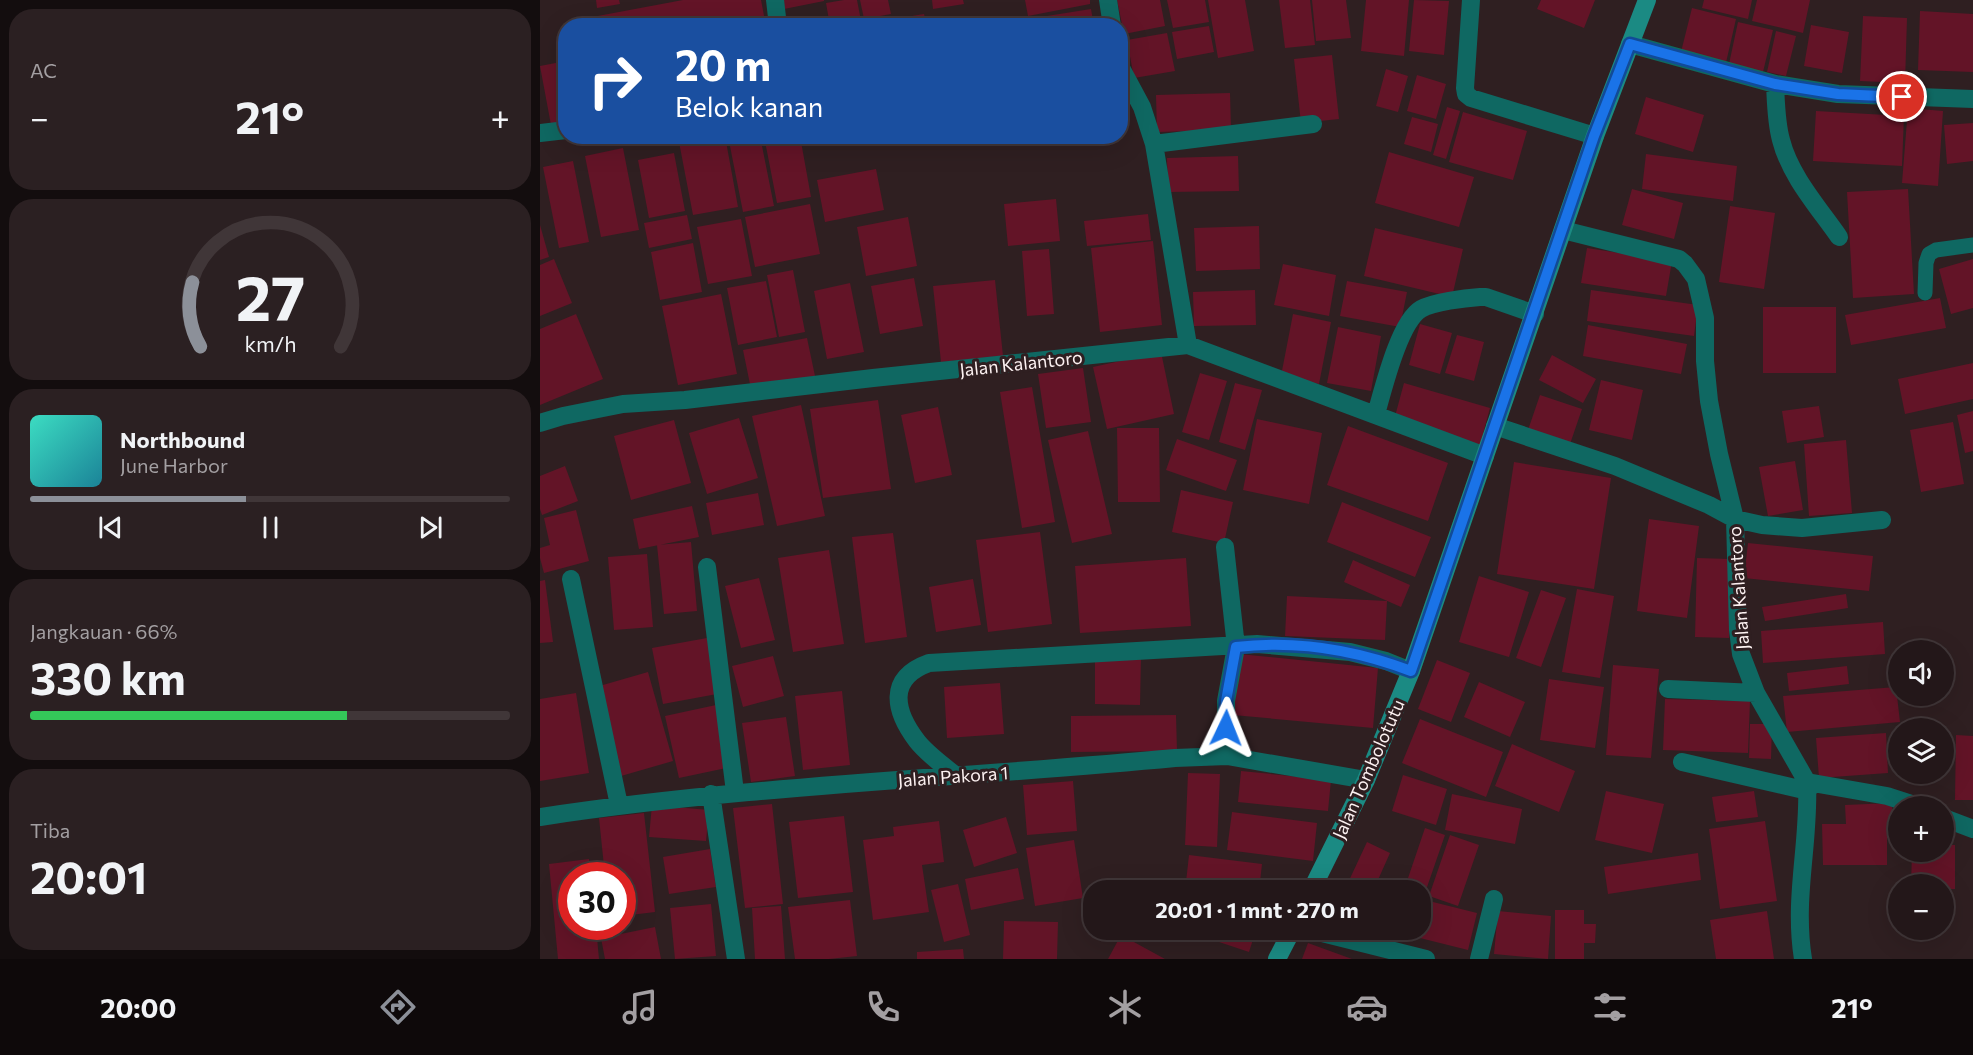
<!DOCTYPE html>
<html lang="id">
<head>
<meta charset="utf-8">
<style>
	body { margin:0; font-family:Commissioner,sans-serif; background:#2b2022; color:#f1f3f6; height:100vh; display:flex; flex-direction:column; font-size:22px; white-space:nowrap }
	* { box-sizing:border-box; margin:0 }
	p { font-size:20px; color:#a39fa2 }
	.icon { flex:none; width:33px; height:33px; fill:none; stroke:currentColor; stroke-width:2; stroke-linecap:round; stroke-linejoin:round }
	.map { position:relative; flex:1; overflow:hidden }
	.sheet { display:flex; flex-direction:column; gap:9px; padding:9px; background:#130d0e; width:540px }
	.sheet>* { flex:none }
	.guide { position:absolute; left:18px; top:18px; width:570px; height:126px; border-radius:24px; box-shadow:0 6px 24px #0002,0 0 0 2px #403638; background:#1a4fa0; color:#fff; overflow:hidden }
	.buttons { position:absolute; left:1348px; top:640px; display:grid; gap:12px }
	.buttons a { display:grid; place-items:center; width:66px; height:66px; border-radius:50%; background:#231719; box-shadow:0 6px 24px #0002,0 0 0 2px #403638; font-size:30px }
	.speed { position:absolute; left:18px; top:862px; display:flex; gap:12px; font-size:30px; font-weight:700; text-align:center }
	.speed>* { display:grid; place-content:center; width:78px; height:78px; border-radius:50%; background:#231719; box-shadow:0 6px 24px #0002,0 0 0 2px #403638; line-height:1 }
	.speed .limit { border:9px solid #d22; background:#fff; color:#111 }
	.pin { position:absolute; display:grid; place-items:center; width:51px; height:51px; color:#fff; margin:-26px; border:3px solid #fff; border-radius:50%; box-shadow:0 2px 6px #0007 }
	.me { position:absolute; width:66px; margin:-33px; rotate:2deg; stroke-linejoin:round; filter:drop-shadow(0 0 4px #0008) }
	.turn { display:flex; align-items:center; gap:21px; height:126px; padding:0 18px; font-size:27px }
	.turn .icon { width:78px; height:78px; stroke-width:2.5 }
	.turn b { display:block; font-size:42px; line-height:51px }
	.big { font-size:45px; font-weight:700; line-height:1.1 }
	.sheet .tile { flex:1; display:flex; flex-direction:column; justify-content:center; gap:9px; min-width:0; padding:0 21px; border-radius:24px; background:#2b2022 }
	.sheet .dial { align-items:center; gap:0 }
	.dial svg { height:156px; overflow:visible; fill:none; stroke:#403638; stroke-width:7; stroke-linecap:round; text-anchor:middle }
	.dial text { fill:#f1f3f6; stroke:none }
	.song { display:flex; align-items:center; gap:18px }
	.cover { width:72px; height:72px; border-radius:9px; background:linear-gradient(135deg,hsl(170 70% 55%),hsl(190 70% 35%)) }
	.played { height:6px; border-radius:3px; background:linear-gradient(90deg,#8c9099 45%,#403638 45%) }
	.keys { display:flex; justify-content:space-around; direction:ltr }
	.heat { display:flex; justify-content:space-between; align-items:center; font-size:33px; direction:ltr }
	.charge { height:9px; border-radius:4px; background:linear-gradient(90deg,#34c759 66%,#403638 0) }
	.trip { position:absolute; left:543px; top:880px; width:348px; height:60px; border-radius:24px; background:#231719; box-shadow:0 6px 24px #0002,0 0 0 2px #403638; font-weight:700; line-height:60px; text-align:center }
	.menu { display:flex; height:96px; justify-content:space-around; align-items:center; background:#0e090a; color:#a39fa2 }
	.menu .icon { width:42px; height:42px }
	.menu .selected { color:#8c9099 }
	.menu b { font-size:27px; color:#f1f3f6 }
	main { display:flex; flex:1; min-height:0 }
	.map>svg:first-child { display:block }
</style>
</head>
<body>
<main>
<section class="sheet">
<div class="tile"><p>AC</p>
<div class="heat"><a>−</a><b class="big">21°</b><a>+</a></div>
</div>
<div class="tile dial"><svg viewBox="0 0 100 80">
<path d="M14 69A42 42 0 1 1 86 69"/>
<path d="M14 69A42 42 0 0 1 10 36" stroke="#8c9099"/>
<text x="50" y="56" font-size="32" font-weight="700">27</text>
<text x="50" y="72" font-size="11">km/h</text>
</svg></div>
<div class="tile">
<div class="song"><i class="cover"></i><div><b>Northbound</b><p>June Harbor</p></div></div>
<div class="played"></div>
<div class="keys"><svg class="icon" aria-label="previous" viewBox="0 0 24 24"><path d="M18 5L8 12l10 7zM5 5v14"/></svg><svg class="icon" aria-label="pause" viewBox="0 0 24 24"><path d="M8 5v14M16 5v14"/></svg><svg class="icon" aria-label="next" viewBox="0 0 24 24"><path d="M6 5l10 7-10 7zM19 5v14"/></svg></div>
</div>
<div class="tile"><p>Jangkauan · 66%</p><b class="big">330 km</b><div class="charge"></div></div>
<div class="tile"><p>Tiba</p><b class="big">20:01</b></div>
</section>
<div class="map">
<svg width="1433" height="959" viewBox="0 0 1433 959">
	<rect width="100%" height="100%" fill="#2f1f21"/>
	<path fill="#631427" d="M 56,0 L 79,0 L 80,4 L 57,8 Z
		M 143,0 L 221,0 L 226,26 L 49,26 L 47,18 Z
		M 242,0 L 284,0 L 284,1 L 244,9 Z
		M 304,0 L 317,0 L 322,26 L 290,26 L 286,3 Z
		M 320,0 L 348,0 L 351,14 L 324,19 Z
		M 392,0 L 423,0 L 424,4 L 393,9 Z
		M 485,0 L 550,0 L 550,4 L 488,16 Z
		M 577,0 L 620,0 L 625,26 L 584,34 Z
		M 627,0 L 665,0 L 669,22 L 633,28 Z
		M 668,0 L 705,0 L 714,51 L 678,58 Z
		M 739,0 L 770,0 L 775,45 L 745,48 Z
		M 772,0 L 806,0 L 811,38 L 776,41 Z
		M 826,0 L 869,0 L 864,56 L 821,51 Z
		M 874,0 L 909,1 L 904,55 L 869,51 Z
		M 1001,0 L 1055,0 L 1044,28 L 997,9 Z
		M 1164,0 L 1212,0 L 1208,19 L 1162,8 Z
		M 1217,0 L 1270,0 L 1263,33 L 1212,21 Z
		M 1152,8 L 1196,19 L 1185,67 L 1140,56 Z
		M 551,9 L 554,26 L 489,26 L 488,19 Z
		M 1380,11 L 1433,14 L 1433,72 L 1378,70 Z
		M 384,14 L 387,26 L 324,26 L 324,24 Z
		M 1323,16 L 1367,18 L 1365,83 L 1320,81 Z
		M 1198,22 L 1233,30 L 1223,72 L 1189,64 Z
		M 1271,25 L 1309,32 L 1302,73 L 1264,66 Z
		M 669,26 L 674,52 L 637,59 L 632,32 Z
		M 1236,31 L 1256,36 L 1246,76 L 1227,72 Z
		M 627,33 L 635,71 L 594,78 L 587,40 Z
		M 792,55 L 799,119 L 761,123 L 754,59 Z
		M 26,61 L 26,122 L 11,125 L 0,66 Z
		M 846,69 L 868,76 L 858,112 L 836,106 Z
		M 877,75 L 906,84 L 896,119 L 867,111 Z
		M 690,93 L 691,130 L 617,132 L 616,95 Z
		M 1106,97 L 1164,115 L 1153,152 L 1095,134 Z
		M 907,107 L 920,111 L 906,159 L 893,155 Z
		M 1368,108 L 1403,111 L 1398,186 L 1362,183 Z
		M 1276,111 L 1364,116 L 1362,166 L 1273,161 Z
		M 923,112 L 987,131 L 973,180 L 909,162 Z
		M 872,117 L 898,124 L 891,152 L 864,144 Z
		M 1433,123 L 1433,161 L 1407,164 L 1404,125 Z
		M 167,136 L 185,136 L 198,207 L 153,215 L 139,142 Z
		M 188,136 L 220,136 L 234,206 L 203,212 Z
		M 224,136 L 260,136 L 271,197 L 237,203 Z
		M 83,148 L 99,230 L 61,237 L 45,156 Z
		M 849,152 L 934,177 L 919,227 L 835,203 Z
		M 134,153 L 145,211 L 109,218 L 98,160 Z
		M 1106,154 L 1197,166 L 1193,201 L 1102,189 Z
		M 698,156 L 699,191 L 628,192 L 627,158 Z
		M 33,161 L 49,242 L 19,248 L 3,167 Z
		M 336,169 L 344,210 L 285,222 L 277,180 Z
		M 1092,189 L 1143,203 L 1134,239 L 1082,225 Z
		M 1368,189 L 1374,294 L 1313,298 L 1307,192 Z
		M 516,199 L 520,241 L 468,246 L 464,204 Z
		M 270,204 L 280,254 L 215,267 L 205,217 Z
		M 1190,206 L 1235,213 L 1224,289 L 1179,282 Z
		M 608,214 L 611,240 L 547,246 L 544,221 Z
		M 147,215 L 152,239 L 109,248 L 104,223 Z
		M 368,217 L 377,266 L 326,276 L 317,227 Z
		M 201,219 L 212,276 L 168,284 L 157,227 Z
		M 0,225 L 9,257 L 0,260 Z
		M 719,226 L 720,269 L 656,271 L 654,228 Z
		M 835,228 L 923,249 L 912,297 L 824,276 Z
		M 613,241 L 622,325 L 560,332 L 551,248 Z
		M 153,243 L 162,292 L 120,300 L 111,252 Z
		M 1047,248 L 1132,261 L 1126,296 L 1041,283 Z
		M 509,249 L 514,314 L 487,316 L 482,251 Z
		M 14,259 L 32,303 L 0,316 L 0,265 Z
		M 1433,259 L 1433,308 L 1411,314 L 1399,269 Z
		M 743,264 L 796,275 L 789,316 L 734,305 Z
		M 253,270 L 265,332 L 239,337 L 227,275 Z
		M 374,278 L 383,326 L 340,334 L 331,286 Z
		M 455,280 L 463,356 L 401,362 L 393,286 Z
		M 226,281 L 237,337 L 198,345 L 187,288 Z
		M 807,281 L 867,292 L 860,327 L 800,316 Z
		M 310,283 L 324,352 L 287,359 L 274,291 Z
		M 715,290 L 716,325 L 654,326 L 653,292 Z
		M 1051,290 L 1158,305 L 1154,336 L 1047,321 Z
		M 181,294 L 197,374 L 138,385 L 122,306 Z
		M 1400,298 L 1406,328 L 1311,345 L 1305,315 Z
		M 1223,307 L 1296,307 L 1296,373 L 1223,373 Z
		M 36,314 L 63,379 L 0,405 L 0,329 Z
		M 753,314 L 791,322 L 779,384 L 741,376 Z
		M 880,324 L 912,333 L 900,374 L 869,365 Z
		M 1048,325 L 1147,344 L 1141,374 L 1043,356 Z
		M 798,327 L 841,336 L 831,391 L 787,383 Z
		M 917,335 L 944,342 L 934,381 L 905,373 Z
		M 267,338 L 275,376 L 211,389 L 203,350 Z
		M 621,352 L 634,414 L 567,429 L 553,367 Z
		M 1012,355 L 1056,379 L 1043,403 L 999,380 Z
		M 1433,363 L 1433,399 L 1365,414 L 1358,379 Z
		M 543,368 L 551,422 L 506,428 L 498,374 Z
		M 660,373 L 687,381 L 669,440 L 642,432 Z
		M 1061,380 L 1103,390 L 1092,440 L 1049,430 Z
		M 695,383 L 722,390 L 705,450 L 679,442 Z
		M 864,383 L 950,408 L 940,445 L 854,420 Z
		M 492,387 L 515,522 L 482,528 L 460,392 Z
		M 1000,395 L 1042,409 L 1030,444 L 988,430 Z
		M 338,400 L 351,489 L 283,498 L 270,409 Z
		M 261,405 L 285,516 L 237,526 L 212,416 Z
		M 1279,406 L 1284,437 L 1247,443 L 1242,411 Z
		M 398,407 L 412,475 L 375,483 L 361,415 Z
		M 1433,411 L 1433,451 L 1425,453 L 1417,415 Z
		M 199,418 L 218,478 L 167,494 L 149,433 Z
		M 717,419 L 782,433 L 769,504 L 703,490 Z
		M 134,420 L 151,483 L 91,500 L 74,436 Z
		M 1413,422 L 1424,484 L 1381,492 L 1370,430 Z
		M 808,426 L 908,463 L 888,521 L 787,485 Z
		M 577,428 L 619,428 L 620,502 L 578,502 Z
		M 548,431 L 572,534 L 532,543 L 508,440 Z
		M 637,439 L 697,460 L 686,491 L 626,470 Z
		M 1306,440 L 1312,513 L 1269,516 L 1264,444 Z
		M 1255,461 L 1263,510 L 1228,516 L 1219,467 Z
		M 974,462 L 1071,478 L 1054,589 L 957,574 Z
		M 25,466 L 38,501 L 2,515 L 0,509 L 0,476 Z
		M 641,490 L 693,502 L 684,543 L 632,532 Z
		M 218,493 L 224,525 L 172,535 L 166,503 Z
		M 802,502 L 891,537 L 875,577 L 787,542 Z
		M 152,506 L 159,537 L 99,549 L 93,519 Z
		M 36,510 L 49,561 L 4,573 L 0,558 L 0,548 L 10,545 L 4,518 Z
		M 1109,519 L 1159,526 L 1147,618 L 1097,611 Z
		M 500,532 L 512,624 L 448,632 L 436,540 Z
		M 353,533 L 367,637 L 325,643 L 312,537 Z
		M 151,542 L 157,611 L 124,614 L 117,545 Z
		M 1208,543 L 1333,556 L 1329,591 L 1204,578 Z
		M 289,550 L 304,644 L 253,652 L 238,558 Z
		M 107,554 L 113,627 L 74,630 L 68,557 Z
		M 646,558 L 651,626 L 540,633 L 535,566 Z
		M 1157,558 L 1190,559 L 1189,638 L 1155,637 Z
		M 813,560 L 870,585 L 861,607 L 804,582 Z
		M 939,576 L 989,592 L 969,657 L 919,642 Z
		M 219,578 L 235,640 L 201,648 L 185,586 Z
		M 433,579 L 441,625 L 396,632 L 389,587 Z
		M 5,580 L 13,642 L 0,643 L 0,581 Z
		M 1037,589 L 1074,596 L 1060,678 L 1022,672 Z
		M 1001,590 L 1026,598 L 1001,667 L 976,658 Z
		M 1306,594 L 1308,608 L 1225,621 L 1222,607 Z
		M 747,596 L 847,601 L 845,640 L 745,636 Z
		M 1343,622 L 1345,654 L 1223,663 L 1221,631 Z
		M 167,638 L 177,694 L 123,704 L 112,648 Z
		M 555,654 L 601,655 L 600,705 L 555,704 Z
		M 699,654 L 838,668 L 833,728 L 693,715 Z
		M 233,656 L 244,696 L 203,707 L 192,666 Z
		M 897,660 L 930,673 L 911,722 L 878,709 Z
		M 1073,665 L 1119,669 L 1111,758 L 1066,755 Z
		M 1307,666 L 1309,684 L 1249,691 L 1247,673 Z
		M 108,672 L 133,761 L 81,776 L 56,687 Z
		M 1009,679 L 1064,687 L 1055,748 L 1000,740 Z
		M 939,682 L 985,702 L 970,737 L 924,717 Z
		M 460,683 L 464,734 L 407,738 L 404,687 Z
		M 1356,687 L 1360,722 L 1247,732 L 1243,696 Z
		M 302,691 L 310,765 L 263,770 L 255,696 Z
		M 36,693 L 49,773 L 0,781 L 0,699 Z
		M 1125,699 L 1210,701 L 1208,753 L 1123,750 Z
		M 176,705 L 191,767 L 139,778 L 125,716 Z
		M 636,715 L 637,751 L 531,752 L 531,716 Z
		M 246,717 L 255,776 L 211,782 L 202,723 Z
		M 880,719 L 963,752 L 946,797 L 862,763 Z
		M 1210,724 L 1232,724 L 1231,759 L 1209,758 Z
		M 1346,733 L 1348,773 L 1279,778 L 1276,738 Z
		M 1416,735 L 1433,736 L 1433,800 L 1415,800 Z
		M 972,744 L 1035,771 L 1019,812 L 955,786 Z
		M 701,771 L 791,780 L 788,811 L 698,802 Z
		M 648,773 L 680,774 L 677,847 L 645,845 Z
		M 863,775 L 907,789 L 896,825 L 852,811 Z
		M 533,781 L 537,831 L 487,835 L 483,785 Z
		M 1066,791 L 1124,804 L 1112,853 L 1055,840 Z
		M 1214,791 L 1218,817 L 1176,822 L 1172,797 Z
		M 912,794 L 982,809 L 975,844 L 905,830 Z
		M 1352,803 L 1353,838 L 1347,838 L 1347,865 L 1283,865 L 1282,824 L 1306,824 L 1305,805 Z
		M 232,804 L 243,904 L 205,908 L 193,808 Z
		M 112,805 L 169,810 L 166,841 L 109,837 Z
		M 692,812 L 777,823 L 773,861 L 687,850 Z
		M 104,813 L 115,912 L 82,916 L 82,876 L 65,876 L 59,818 Z
		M 304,816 L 313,892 L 258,898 L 249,822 Z
		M 466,817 L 477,853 L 434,867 L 423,830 Z
		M 399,821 L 404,862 L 382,865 L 389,912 L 333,920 L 323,840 L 354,836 L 353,827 Z
		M 1225,821 L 1237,901 L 1180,909 L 1169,829 Z
		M 885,828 L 905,835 L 886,890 L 866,884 Z
		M 910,835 L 939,845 L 918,906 L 889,896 Z
		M 534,840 L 543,898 L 495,906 L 486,848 Z
		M 827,842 L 850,853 L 833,891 L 814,891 L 806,887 Z
		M 1404,845 L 1415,845 L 1415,889 L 1404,889 L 1404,885 L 1371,885 L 1372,852 L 1404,852 Z
		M 170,849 L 176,887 L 129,894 L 123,857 Z
		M 1158,853 L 1161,880 L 1068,894 L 1064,867 Z
		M 649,855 L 722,864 L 719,891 L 645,891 Z
		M 49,859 L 50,876 L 32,876 L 32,927 L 56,927 L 59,959 L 18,959 L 9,864 Z
		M 478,868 L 484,899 L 431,910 L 425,879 Z
		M 418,884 L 430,935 L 404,942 L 391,890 Z
		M 310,900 L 317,956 L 289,959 L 255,959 L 248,907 Z
		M 885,900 L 937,913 L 928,950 L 876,937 L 878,930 L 880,930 L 880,918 Z
		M 171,904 L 176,956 L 135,959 L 130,908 Z
		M 241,906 L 245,959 L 215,959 L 212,908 Z
		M 1015,910 L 1044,910 L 1044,924 L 1056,924 L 1055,943 L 1044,943 L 1044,959 L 1015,959 Z
		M 958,911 L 1011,916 L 1008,959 L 954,954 Z
		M 1227,911 L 1234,959 L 1176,959 L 1170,920 Z
		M 464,921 L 518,922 L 517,959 L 463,959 Z
		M 115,927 L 121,959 L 65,959 L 61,938 Z
		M 643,930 L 716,930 L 709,952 Z
		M 818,930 L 847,930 L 844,939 Z
		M 853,930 L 874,930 L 872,936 Z
		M 581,935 L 625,959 L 568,959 Z
		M 768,943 L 812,959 L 762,959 Z
		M 423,949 L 424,959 L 377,959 L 377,952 Z"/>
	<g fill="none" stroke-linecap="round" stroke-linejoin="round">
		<path stroke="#0f6862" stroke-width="15" d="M 1385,293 L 1386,263 L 1389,254 L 1396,250 L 1433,245"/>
		<path stroke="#0f6862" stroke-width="18" d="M 235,0 L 238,26
			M 568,0 L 572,26
			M 931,0 L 925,88 L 926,94 L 931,98 L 1055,136
			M 1090,44 L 1235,84 L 1298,94 L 1433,99
			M 580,66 L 602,107 L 614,144 L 648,345
			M 1235,84 C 1236,103 1236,122 1241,140 C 1250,176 1279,208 1299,237
			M 0,133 L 26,130
			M 614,144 L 773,124
			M 1023,230 L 1139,259 L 1145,264 L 1156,279 L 1165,318 L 1165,361 L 1169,401 L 1179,454 L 1195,519 L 1198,630 L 1201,654 L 1216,693 L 1267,782 L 1347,796 L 1381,807
			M 836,414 C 843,390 859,322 881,309 C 893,302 925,298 940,297 L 946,297 L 995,314
			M 0,423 L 23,416 L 83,404 L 145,400 L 333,378 L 648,345 L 945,456
			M 955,426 L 1075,466 L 1169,505 L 1195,519 L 1222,525 L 1262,528 L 1342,520
			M 685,547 L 696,647 L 686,701 L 687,756
			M 167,567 L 195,792
			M 31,579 L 79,805
			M 1128,689 L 1216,693
			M 1142,762 L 1268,791
			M 416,776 C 403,765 387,754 377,741 C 354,711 347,678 389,663 L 717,644 L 810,652 L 846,661 L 871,671
			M 171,794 L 196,959
			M 0,817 C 210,785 423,778 635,758 L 687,756 L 826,780
			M 1404,818 L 1433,829
			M 770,930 L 886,959
			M 939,959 L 954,899
			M 1263,959 C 1253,897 1270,842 1267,782"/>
		<path stroke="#1b8a83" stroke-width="18" d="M 771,891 L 826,780 L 871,671 L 1055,136 L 1107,0
			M 737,959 L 752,930"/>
	</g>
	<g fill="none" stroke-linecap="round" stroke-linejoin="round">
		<g stroke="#114b97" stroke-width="15">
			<path id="route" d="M 686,728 L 686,701 L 696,647 C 755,640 816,650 871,671 L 1054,136 L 1090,44 L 1235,84 L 1298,94 L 1362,97"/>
		</g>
		<use href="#route" stroke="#1a73e8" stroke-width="10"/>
	</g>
	<g text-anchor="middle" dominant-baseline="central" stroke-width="6" stroke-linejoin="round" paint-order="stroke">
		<g font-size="18" fill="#fcf1f1" stroke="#2f1f21">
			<text transform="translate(481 363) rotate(-6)">Jalan Kalantoro</text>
			<text transform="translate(1198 588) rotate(-94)">Jalan Kalantoro</text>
			<text transform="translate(828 769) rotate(-66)">Jalan Tombolotutu</text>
			<text transform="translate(413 776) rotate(-4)">Jalan Pakora 1</text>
		</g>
	</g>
</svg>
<div class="buttons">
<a><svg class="icon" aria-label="sound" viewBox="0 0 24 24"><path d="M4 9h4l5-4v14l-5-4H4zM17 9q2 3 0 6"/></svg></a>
<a><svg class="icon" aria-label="layers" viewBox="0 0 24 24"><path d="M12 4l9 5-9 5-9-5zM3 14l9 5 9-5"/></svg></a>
<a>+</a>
<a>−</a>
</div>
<div class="speed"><div class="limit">30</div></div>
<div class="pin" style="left:1362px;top:97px;background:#d93025"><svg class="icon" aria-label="arrive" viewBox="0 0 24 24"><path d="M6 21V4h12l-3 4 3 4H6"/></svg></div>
<svg class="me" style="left:686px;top:728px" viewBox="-20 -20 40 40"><path d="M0-17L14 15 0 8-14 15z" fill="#1a73e8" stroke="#fff" stroke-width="4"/></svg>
<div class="trip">20:01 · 1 mnt · 270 m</div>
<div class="guide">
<div class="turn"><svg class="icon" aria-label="right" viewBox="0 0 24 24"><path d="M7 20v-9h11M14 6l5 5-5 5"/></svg><div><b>20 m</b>Belok kanan</div></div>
</div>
</div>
</main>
<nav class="menu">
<b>20:00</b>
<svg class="icon selected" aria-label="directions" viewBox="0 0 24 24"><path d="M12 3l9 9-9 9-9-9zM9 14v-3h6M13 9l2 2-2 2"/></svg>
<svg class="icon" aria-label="music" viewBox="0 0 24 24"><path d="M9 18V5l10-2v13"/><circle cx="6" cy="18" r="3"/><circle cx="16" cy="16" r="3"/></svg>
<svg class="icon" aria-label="phone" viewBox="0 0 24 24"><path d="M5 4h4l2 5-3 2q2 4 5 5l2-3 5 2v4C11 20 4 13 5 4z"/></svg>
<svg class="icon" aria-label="climate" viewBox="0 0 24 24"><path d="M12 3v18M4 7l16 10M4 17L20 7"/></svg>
<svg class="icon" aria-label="car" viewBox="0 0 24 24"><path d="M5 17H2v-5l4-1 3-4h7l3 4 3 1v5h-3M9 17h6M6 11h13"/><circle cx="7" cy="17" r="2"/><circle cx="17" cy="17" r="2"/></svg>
<svg class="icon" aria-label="filters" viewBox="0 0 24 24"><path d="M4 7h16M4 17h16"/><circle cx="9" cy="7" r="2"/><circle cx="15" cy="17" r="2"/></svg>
<b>21°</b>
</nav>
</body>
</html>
